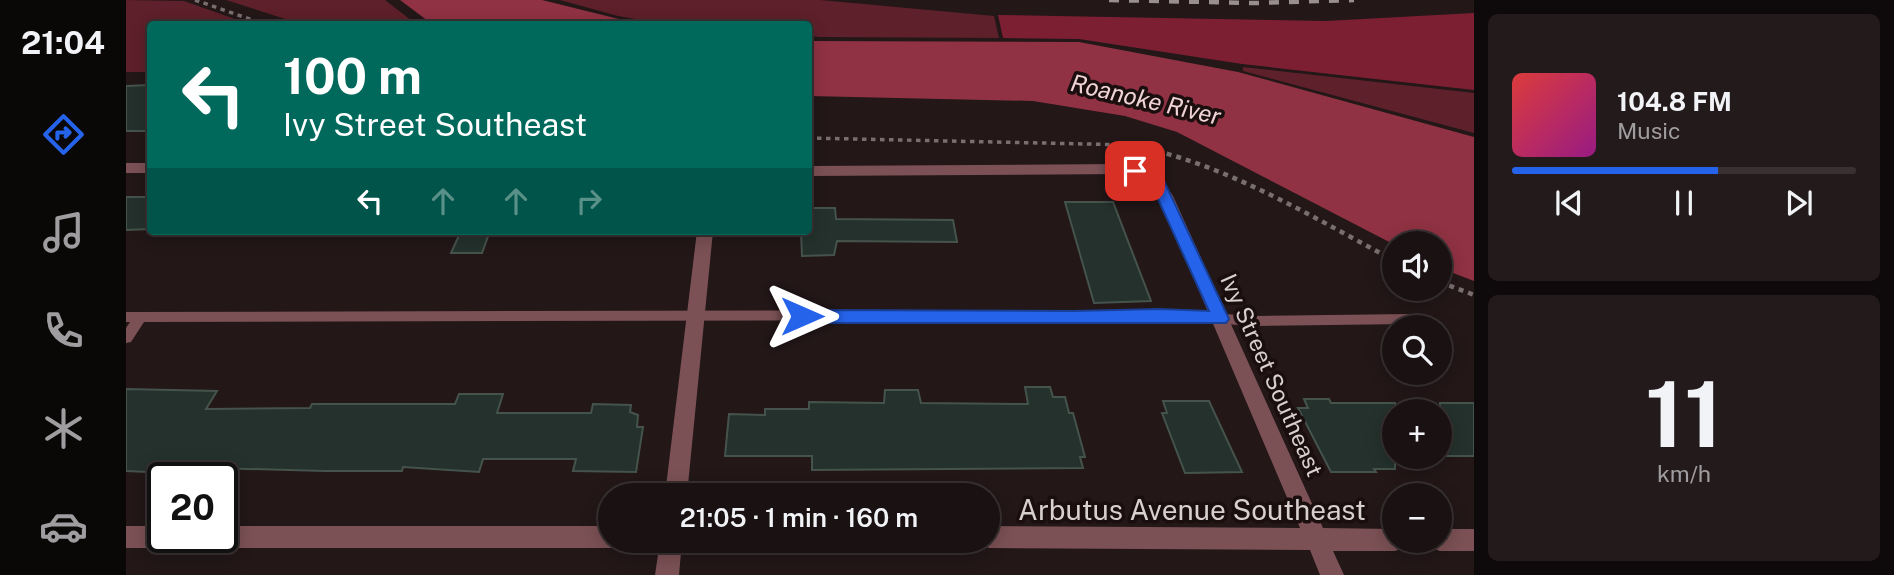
<!DOCTYPE html>
<html lang="en">
<head>
<meta charset="utf-8">
<style>
	body { margin:0; font-family:"Public Sans",sans-serif; background:#231a1b; color:#f1f3f6; height:100vh; display:flex; flex-direction:column; font-size:26px; white-space:nowrap }
	* { box-sizing:border-box; margin:0 }
	p { font-size:23px; color:#9f9d9f }
	.icon { flex:none; width:38px; height:38px; fill:none; stroke:currentColor; stroke-width:2; stroke-linecap:round; stroke-linejoin:round }
	.map { position:relative; flex:1; overflow:hidden }
	.details { display:flex; flex-direction:column; gap:14px; padding:14px; background:#0e090a; width:420px }
	.details>* { flex:none }
	.top-card { position:absolute; left:21px; top:21px; width:665px; height:214px; border-radius:7px; box-shadow:0 4px 18px #0003,0 0 0 2px #383132; background:#00695c; color:#fff; overflow:hidden }
	.buttons { position:absolute; left:1256px; top:231px; display:grid; gap:14px }
	.buttons a { display:grid; place-items:center; width:70px; height:70px; border-radius:50%; background:#1a1112; box-shadow:0 4px 18px #0003,0 0 0 2px #383132; font-size:35px }
	.speed { position:absolute; left:21px; top:462px; display:flex; gap:14px; font-size:35px; font-weight:700; text-align:center }
	.speed>* { display:grid; place-content:center; width:91px; height:91px; border-radius:50%; background:#1a1112; box-shadow:0 4px 18px #0003,0 0 0 2px #383132; line-height:1 }
	.speed .limit { border:4px solid #111; border-radius:10px; background:#fff; color:#111 }
	.pin { position:absolute; display:grid; place-items:center; width:60px; height:60px; color:#fff; margin:-30px; border-radius:14px; box-shadow:0 4px 10px #0006 }
	.me { position:absolute; width:77px; margin:-38px; rotate:90deg; stroke-linejoin:round; filter:drop-shadow(0 0 5px #0008) }
	.turn { display:flex; align-items:center; gap:24px; height:147px; padding:0 21px; font-size:32px }
	.turn .icon { width:91px; height:91px; stroke-width:2.5 }
	.turn b { display:block; font-size:49px; line-height:60px }
	.lanes { display:flex; align-items:center; height:66px; padding:0 21px; background:#0003; justify-content:center; gap:35px; direction:ltr }
	.lanes .off { opacity:.35 }
	.details .widget { flex:1; display:flex; flex-direction:column; justify-content:center; gap:10px; min-width:0; padding:0 24px; border-radius:10px; background:#231a1b }
	.details .dial { align-items:center; gap:0 }
	.dial b { font-size:91px; line-height:1 }
	.song { display:flex; align-items:center; gap:21px }
	.cover { width:84px; height:84px; border-radius:10px; background:linear-gradient(135deg,hsl(0 70% 55%),hsl(310 70% 35%)) }
	.played { height:7px; border-radius:4px; background:linear-gradient(90deg,#2563eb 60%,#383132 60%) }
	.keys { display:flex; justify-content:space-around; direction:ltr }
	.trip { position:absolute; left:472px; top:483px; width:402px; height:70px; border-radius:35px; background:#1a1112; box-shadow:0 4px 18px #0003,0 0 0 2px #383132; font-weight:600; line-height:70px; text-align:center }
	main { display:flex; flex:1; min-height:0 }
	.tabs { display:flex; flex-direction:column; width:126px; justify-content:space-around; align-items:center; background:#0a0707; color:#9f9d9f }
	.tabs .icon { width:49px; height:49px }
	.tabs .active { color:#2563eb }
	.tabs b { font-size:32px; color:#f1f3f6 }
	.map>svg:first-child { display:block }
</style>
</head>
<body>
<main>
<nav class="tabs">
<b>21:04</b>
<svg class="icon active" aria-label="directions" viewBox="0 0 24 24"><path d="M12 3l9 9-9 9-9-9zM9 14v-3h6M13 9l2 2-2 2"/></svg>
<svg class="icon" aria-label="music" viewBox="0 0 24 24"><path d="M9 18V5l10-2v13"/><circle cx="6" cy="18" r="3"/><circle cx="16" cy="16" r="3"/></svg>
<svg class="icon" aria-label="phone" viewBox="0 0 24 24"><path d="M5 4h4l2 5-3 2q2 4 5 5l2-3 5 2v4C11 20 4 13 5 4z"/></svg>
<svg class="icon" aria-label="climate" viewBox="0 0 24 24"><path d="M12 3v18M4 7l16 10M4 17L20 7"/></svg>
<svg class="icon" aria-label="car" viewBox="0 0 24 24"><path d="M5 17H2v-5l4-1 3-4h7l3 4 3 1v5h-3M9 17h6M6 11h13"/><circle cx="7" cy="17" r="2"/><circle cx="17" cy="17" r="2"/></svg>
</nav>
<div class="map">
<svg width="1348" height="575" viewBox="0 0 1348 575">
	<rect width="100%" height="100%" fill="#231718"/>
	<path fill="#5e202a" d="M 0,0 L 58,1 L 123,24 L 24,24 L 24,72 L 0,72 Z
		M 100,0 L 259,0 L 290,24 L 175,24 Z
		M 434,0 L 694,0 L 868,16 L 873,38 L 694,37 L 683,36 L 682,24 L 538,24 L 492,16 Z
		M 1117,67 L 1348,93 L 1348,133 L 1117,71 Z"/>
	<path fill="#7d1f33" d="M 1348,13 L 1348,90 L 1116,64 L 953,39 L 877,38 L 872,15 L 1200,21 Z"/>
	<path fill="#903243" d="M 274,0 L 416,0 L 513,24 L 306,24 Z
		M 682,41 L 953,42 L 1112,72 L 1348,137 L 1348,281 L 1314,268 L 1314,243 L 1269,245 L 1051,132 L 999,116 L 907,101 L 683,96 Z"/>
	<path fill="#24312c" stroke="#45534d" stroke-width="2" d="M 24,85 L 24,131 L 0,131 L 0,86 Z
		M 0,197 L 24,197 L 24,229 L 0,230 Z
		M 939,202 L 987,202 L 1025,301 L 968,303 Z
		M 682,208 L 709,208 L 710,219 L 827,220 L 831,242 L 711,241 L 708,255 L 676,256 L 675,231 L 682,231 Z
		M 335,231 L 364,231 L 356,253 L 325,253 Z
		M 899,387 L 924,387 L 927,397 L 939,397 L 943,413 L 947,413 L 959,457 L 954,457 L 957,468 L 686,470 L 686,456 L 599,456 L 603,414 L 639,415 L 639,409 L 683,409 L 683,402 L 758,403 L 759,390 L 792,390 L 795,403 L 902,404 Z
		M 0,389 L 91,391 L 80,409 L 184,408 L 186,404 L 329,404 L 333,394 L 377,394 L 371,413 L 465,413 L 467,404 L 505,405 L 504,412 L 512,415 L 511,427 L 517,427 L 510,472 L 447,471 L 450,459 L 357,459 L 353,472 L 277,467 L 276,471 L 199,471 L 49,467 L 45,473 L 0,471 Z
		M 1178,399 L 1203,399 L 1205,403 L 1269,403 L 1269,469 L 1248,469 L 1250,472 L 1205,472 L 1172,408 L 1182,408 Z
		M 1037,401 L 1083,401 L 1116,472 L 1059,473 L 1036,413 L 1041,413 Z
		M 1314,403 L 1348,403 L 1348,456 L 1314,456 Z"/>
	<g fill="none" stroke-linecap="round" stroke-linejoin="round">
		<path stroke="#7a6f70" stroke-width="3.5" stroke-dasharray="4.5 4.5" stroke-linecap="butt" d="M 69,0 L 138,24
			M 682,138 L 1008,145 L 1037,153"/>
		<path stroke="#7a6f70" stroke-width="4.5" stroke-dasharray="5 5" stroke-linecap="butt" d="M 1031,151 C 1115,173 1192,220 1269,261
			M 1314,282 L 1348,295"/>
		<path fill="#7b5155" fill-rule="evenodd" d="M 841,310 L 948,313 L 1033,310 L 1130,316 L 1283,314 L 1287,315 L 1289,319 L 1287,323 L 1283,324 L 1130,326 L 1033,320 L 948,323 L 841,320 L 18,322 L 5,342 L 0,343 L 0,328 L 4,322 L 0,322 L 0,312 Z"/>
		<path fill="#7b5155" fill-rule="evenodd" d="M 0,163 L 24,163 L 24,173 L 0,173 Z
			M 998,164 C 1021,169 1035,176 1047,196 L 1197,528 L 1269,529 L 1269,541 L 1280,541 L 1277,548 L 1269,551 L 1207,551 L 1218,575 L 1194,575 L 1184,550 L 863,548 L 855,545 L 853,541 L 863,541 L 863,526 L 1174,528 L 1045,225 C 1034,201 1026,180 998,174 L 682,176 L 682,166 Z
			M 571,231 L 587,231 L 561,495 L 539,495 Z
			M 0,526 L 37,526 L 37,537 L 96,537 L 96,526 L 485,526 L 485,541 L 495,541 L 493,545 L 485,548 L 96,548 L 88,545 L 86,539 L 83,545 L 75,548 L 0,548 Z
			M 1314,529 L 1348,529 L 1348,551 L 1314,551 L 1306,548 L 1303,541 L 1314,541 Z
			M 534,541 L 556,541 L 553,575 L 529,575 Z"/>
		<path stroke="#998f90" stroke-width="4.5" stroke-dasharray="10 10" stroke-linecap="butt" d="M 983,0 L 1129,3 L 1228,0"/>
	</g>
	<path fill="#2563eb" stroke="#184099" stroke-width="2" d="M 1009,166 L 1038,181 L 1103,319 L 1100,323 L 676,323 L 670,321 L 668,316 L 670,312 L 676,310 L 948,311 L 1033,309 L 1083,311 L 1027,188 L 1002,171 Z"/>
	<g text-anchor="middle" dominant-baseline="central" stroke-width="7" stroke-linejoin="round" paint-order="stroke">
		<g font-size="23" fill="#d8cfd0" stroke="#1a0e0f">
			<text transform="translate(1146 375) rotate(66)">Ivy Street Southeast</text>
		</g>
		<g font-size="24" font-style="italic" fill="#efd3d5" stroke="#1a0e0f">
			<text transform="translate(1020 99) rotate(13)">Roanoke River</text>
		</g>
		<g font-size="28" fill="#d8cfd0" stroke="#1a0e0f">
			<text x="1066" y="509">Arbutus Avenue Southeast</text>
		</g>
	</g>
</svg>
<div class="buttons">
<a><svg class="icon" aria-label="sound" viewBox="0 0 24 24"><path d="M4 9h4l5-4v14l-5-4H4zM17 9q2 3 0 6"/></svg></a>
<a><svg class="icon" aria-label="search" viewBox="0 0 24 24"><circle cx="10" cy="10" r="6"/><path d="M15 15l6 6"/></svg></a>
<a>+</a>
<a>−</a>
</div>
<div class="speed"><div class="limit">20</div></div>
<div class="pin" style="left:1009px;top:171px;background:#d93025"><svg class="icon" aria-label="arrive" viewBox="0 0 24 24"><path d="M6 21V4h12l-3 4 3 4H6"/></svg></div>
<svg class="me" style="left:676px;top:316px" viewBox="-20 -20 40 40"><path d="M0-17L14 15 0 8-14 15z" fill="#2563eb" stroke="#fff" stroke-width="4"/></svg>
<div class="trip">21:05 · 1 min · 160 m</div>
<div class="top-card">
<div class="turn"><svg class="icon" aria-label="left" viewBox="0 0 24 24"><path d="M17 20v-9H6M10 6l-5 5 5 5"/></svg><div><b>100 m</b>Ivy Street Southeast</div></div>
<div class="lanes"><svg class="icon" aria-label="left" viewBox="0 0 24 24"><path d="M17 20v-9H6M10 6l-5 5 5 5"/></svg><svg class="icon off" aria-label="ahead" viewBox="0 0 24 24"><path d="M12 20V5M6 11l6-6 6 6"/></svg><svg class="icon off" aria-label="ahead" viewBox="0 0 24 24"><path d="M12 20V5M6 11l6-6 6 6"/></svg><svg class="icon off" aria-label="right" viewBox="0 0 24 24"><path d="M7 20v-9h11M14 6l5 5-5 5"/></svg></div>
</div>
</div>
<section class="details">
<div class="widget">
<div class="song"><i class="cover"></i><div><b>104.8 FM</b><p>Music</p></div></div>
<div class="played"></div>
<div class="keys"><svg class="icon" aria-label="previous" viewBox="0 0 24 24"><path d="M18 5L8 12l10 7zM5 5v14"/></svg><svg class="icon" aria-label="pause" viewBox="0 0 24 24"><path d="M8 5v14M16 5v14"/></svg><svg class="icon" aria-label="next" viewBox="0 0 24 24"><path d="M6 5l10 7-10 7zM19 5v14"/></svg></div>
</div>
<div class="widget dial"><b>11</b><p>km/h</p></div>
</section>
</main>
</body>
</html>
